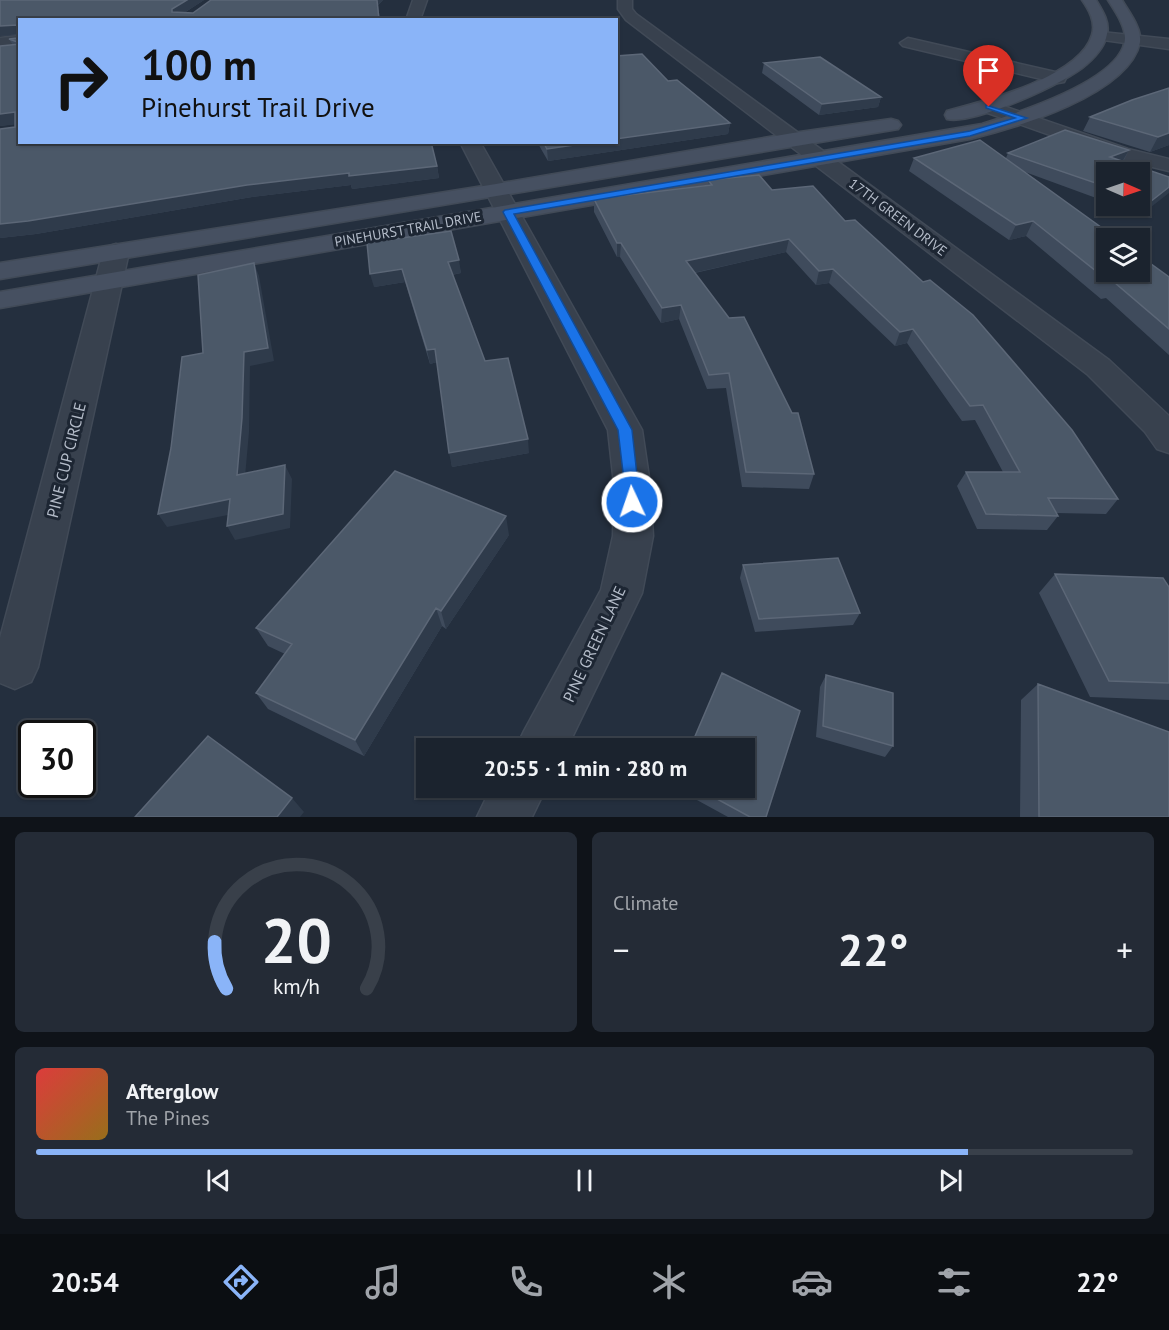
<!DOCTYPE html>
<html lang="en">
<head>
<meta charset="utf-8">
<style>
	body { margin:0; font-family:"PT Sans",sans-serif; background:#242b36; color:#f1f3f6; height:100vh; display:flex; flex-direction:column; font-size:22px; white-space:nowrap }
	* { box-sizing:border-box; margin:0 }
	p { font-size:20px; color:#a0a4aa }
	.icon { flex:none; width:33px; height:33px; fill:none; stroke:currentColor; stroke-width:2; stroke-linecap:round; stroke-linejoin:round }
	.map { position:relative; height:817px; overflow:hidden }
	.panel { display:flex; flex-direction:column; gap:15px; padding:15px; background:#0f1319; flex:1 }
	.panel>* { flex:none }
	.hud { position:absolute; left:18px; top:18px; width:600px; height:126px; border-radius:0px; box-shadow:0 2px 4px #0004,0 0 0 2px #39404a; background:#8ab4f8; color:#111; overflow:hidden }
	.needle { width:39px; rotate:92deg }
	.tools { position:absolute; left:1096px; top:162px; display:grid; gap:12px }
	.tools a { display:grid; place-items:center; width:54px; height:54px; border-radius:0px; background:#1b232e; box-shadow:0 2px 4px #0004,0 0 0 2px #39404a; font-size:30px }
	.speed { position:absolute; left:18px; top:720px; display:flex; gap:12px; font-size:30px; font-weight:700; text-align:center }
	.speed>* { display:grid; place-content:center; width:78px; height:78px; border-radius:50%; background:#1b232e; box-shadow:0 2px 4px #0004,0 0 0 2px #39404a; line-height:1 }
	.speed .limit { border:3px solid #111; border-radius:9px; background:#fff; color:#111 }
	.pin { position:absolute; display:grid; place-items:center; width:51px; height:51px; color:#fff; margin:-62px -26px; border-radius:50% 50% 50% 0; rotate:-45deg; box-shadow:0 0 6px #0007 }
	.pin .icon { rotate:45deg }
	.me { position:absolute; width:66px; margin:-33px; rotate:357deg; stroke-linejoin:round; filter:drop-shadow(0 0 4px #0008) }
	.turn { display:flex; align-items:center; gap:21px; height:126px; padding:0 24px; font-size:27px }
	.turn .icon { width:78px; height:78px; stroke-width:2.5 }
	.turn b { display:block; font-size:42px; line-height:51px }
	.big { font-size:45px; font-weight:800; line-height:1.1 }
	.panel .tile { flex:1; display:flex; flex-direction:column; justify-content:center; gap:9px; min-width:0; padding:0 21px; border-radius:9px; background:#242b36 }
	.panel .dial { align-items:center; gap:0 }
	.dial svg { height:156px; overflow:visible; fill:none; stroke:#39404a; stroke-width:7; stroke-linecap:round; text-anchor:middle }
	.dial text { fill:#f1f3f6; stroke:none }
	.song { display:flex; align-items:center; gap:18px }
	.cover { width:72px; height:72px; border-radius:9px; background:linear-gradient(135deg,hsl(0 70% 55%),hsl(40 70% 35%)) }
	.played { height:6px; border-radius:3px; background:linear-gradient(90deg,#8ab4f8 85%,#39404a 85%) }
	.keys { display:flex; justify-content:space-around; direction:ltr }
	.heat { display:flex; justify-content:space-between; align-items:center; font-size:33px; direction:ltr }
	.panel .tiles { flex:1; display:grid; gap:15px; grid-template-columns:1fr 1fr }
	.tile:last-child { grid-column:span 2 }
	.trip { position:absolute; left:416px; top:738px; width:339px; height:60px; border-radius:0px; background:#1b232e; box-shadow:0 2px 4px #0004,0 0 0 2px #39404a; font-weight:800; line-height:60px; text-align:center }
	.menu { display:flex; height:96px; justify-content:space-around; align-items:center; background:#0b0e12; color:#a0a4aa }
	.menu .icon { width:42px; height:42px }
	.menu .current { color:#8ab4f8 }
	.menu b { font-size:27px; color:#f1f3f6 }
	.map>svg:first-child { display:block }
</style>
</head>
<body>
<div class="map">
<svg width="1169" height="817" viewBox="0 0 1169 817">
	<rect width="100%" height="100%" fill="#242f3e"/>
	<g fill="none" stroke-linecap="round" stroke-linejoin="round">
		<g stroke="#414a57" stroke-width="3">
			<path id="street" d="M 413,0 L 427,0 L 420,20 L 406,20 Z
				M 618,0 L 632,0 L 632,9 L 636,14 L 1109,360 L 1169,416 L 1169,453 L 1157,449 L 1145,432 L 1087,374 L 626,20 L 618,9 Z
				M 1101,32 L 1169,39 L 1169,49 L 1096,39 L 1094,36 L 1096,33 Z
				M 20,36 L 20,46 L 0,48 L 0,38 Z
				M 908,38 L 1064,74 L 1066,78 L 1064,82 L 1058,83 L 903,46 L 900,43 Z
				M 989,101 L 1128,149 L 1169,159 L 1169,171 L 1115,158 L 982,111 L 980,107 L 982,103 Z
				M 460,142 L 480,142 L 642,430 L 650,484 L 653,536 L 642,593 L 567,748 L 516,748 L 524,731 L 601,590 L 613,536 L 614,484 L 608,430 Z
				M 116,244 L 125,247 L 129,252 L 38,667 L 31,682 L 15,689 L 0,683 L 0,638 L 103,252 L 107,247 Z
				M 491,788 L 546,788 L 532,817 L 477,817 Z"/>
		</g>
		<g stroke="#414a57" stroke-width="3">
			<path id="secondary" d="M 1082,0 L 1096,0 C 1102,10 1110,22 1107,34 C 1105,46 1096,56 1087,64 C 1067,83 973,125 947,119 L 945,115 L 947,111 C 985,101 1080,77 1092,35 C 1096,22 1089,10 1082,0 Z
				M 1108,0 L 1122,0 C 1128,11 1142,28 1140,42 C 1129,95 1015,128 970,139 L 0,308 L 0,292 L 982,124 C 1014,114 1124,80 1125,38 C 1125,25 1115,11 1108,0 Z
				M 891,119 L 898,121 L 901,125 L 898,129 L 0,279 L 0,263 L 496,184 L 793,133 Z"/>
		</g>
		<use href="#street" fill="#38414e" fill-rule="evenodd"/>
		<use href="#secondary" fill="#465061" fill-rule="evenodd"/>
	</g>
	<path fill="#3f4b5c" d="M 0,0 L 204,0 L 184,13 L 193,13 L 211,0 L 383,0 L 378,5 L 380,20 L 20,20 L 20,142 L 431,142 L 437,166 L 439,178 L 352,189 L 351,185 L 252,197 L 36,234 L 0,238 L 0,129 L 15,127 L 15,124 L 0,126 L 0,46 L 13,45 L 9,39 L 17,38 L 17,35 L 0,36 Z
		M 764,63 L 881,97 L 878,107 L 819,115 L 762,73 Z
		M 668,81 L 730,123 L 728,134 L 548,161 L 537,142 L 616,142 Z
		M 1132,100 L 1169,145 L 1150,152 L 1083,131 L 1090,117 Z
		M 1129,150 L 1123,162 L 1169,177 L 1142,214 L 1118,206 L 1140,206 L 1140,172 L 1107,172 L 1107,202 L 1025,172 L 1169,277 L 1169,355 L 1106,298 L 1101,299 L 1026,236 L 1009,240 L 909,171 L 914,158 L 1006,158 L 1008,153 Z
		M 708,180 L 772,190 L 845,221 L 1118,499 L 1106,514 L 1056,513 L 1058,516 L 1047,530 L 977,529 L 957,486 L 966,472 L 1003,472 L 975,420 L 962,421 L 907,343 L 895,346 L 829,283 L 816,285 L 786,252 L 695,273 L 814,474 L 809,489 L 742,487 L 726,388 L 707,389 L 679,319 L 661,323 L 620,257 L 617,257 L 594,212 L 594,199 L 708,185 Z
		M 451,231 L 461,273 L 452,275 L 485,361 L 529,453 L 452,467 L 437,362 L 430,364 L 405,282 L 374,287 Z
		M 509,535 L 446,629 L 442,626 L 364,756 L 268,709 L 256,693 L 285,654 L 268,646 L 256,628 Z
		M 743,565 L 860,613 L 853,625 L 755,632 L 740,578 Z
		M 1055,574 L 1169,587 L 1169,700 L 1090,697 L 1039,593 Z
		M 826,675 L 893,746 L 885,757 L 816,737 L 820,687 Z
		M 1038,684 L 1169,817 L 1020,817 L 1021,700 Z
		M 675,788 L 744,788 L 766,817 L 728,817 Z"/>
	<path fill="#2f3b4b" d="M 187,0 L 204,0 L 176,18 L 172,12 L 172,9 Z
		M 377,0 L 383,0 L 378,5 L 380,20 Z
		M 17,25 L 20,34 L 0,36 L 0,26 Z
		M 881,97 L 878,107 L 819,115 L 822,104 Z
		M 15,112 L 20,124 L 0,126 L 0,114 Z
		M 730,123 L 728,134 L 548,161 L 547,149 L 595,142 L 616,142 L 616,139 Z
		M 1169,133 L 1169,145 L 1150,152 L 1158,137 Z
		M 1129,150 L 1122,162 L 1110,157 Z
		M 437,166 L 439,178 L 352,189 L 351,185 L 252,197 L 36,234 L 0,238 L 0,224 L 247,185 L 349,173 Z
		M 1169,187 L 1169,193 L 1142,214 L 1150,202 Z
		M 1033,221 L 1026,236 L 1009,240 L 1016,225 Z
		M 789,239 L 786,252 L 684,275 L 686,261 Z
		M 617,243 L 621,243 L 620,257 L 617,257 Z
		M 459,260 L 461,273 L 450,275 L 448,262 Z
		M 254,263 L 259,276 L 274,361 L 250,366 L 249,432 L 244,488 L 237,475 L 244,352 Z
		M 402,269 L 405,282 L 374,287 L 370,274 Z
		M 833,269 L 829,283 L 816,285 L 819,271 Z
		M 681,305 L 679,319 L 661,323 L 662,308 Z
		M 913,329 L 907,343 L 895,346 L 900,332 Z
		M 435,349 L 437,362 L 430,364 L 427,350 Z
		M 528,439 L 529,453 L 452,467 L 449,453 Z
		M 285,465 L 292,479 L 290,528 L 235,540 L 227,526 Z
		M 230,499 L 238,513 L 167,527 L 158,514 Z
		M 506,516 L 509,535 L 446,629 L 441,611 Z
		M 436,608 L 442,626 L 364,756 L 355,740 Z
		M 292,798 L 304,812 L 300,817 L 277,817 Z"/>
	<path fill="#4b5868" stroke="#5c6777" stroke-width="1.5" d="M 0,0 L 187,0 L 172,9 L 172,12 L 193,13 L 211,0 L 377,0 L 379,20 L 20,20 L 20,43 L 9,39 L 17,38 L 17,25 L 0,26 Z
		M 20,44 L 20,142 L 431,142 L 437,166 L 349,176 L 349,173 L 247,185 L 28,221 L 0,224 L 0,129 L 15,127 L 15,112 L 0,114 L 0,46 Z
		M 642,54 L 668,81 L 677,80 L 730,123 L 616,139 L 616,56 Z
		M 820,57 L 881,97 L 822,104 L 764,63 Z
		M 1169,88 L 1169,133 L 1158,137 L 1090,117 L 1132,100 Z
		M 1065,130 L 1129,150 L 1110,157 L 1169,177 L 1169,187 L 1150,202 L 1140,198 L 1140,172 L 1107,172 L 1107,187 L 1008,153 Z
		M 980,140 L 1116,238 L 1107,238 L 1107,272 L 1140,272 L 1140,256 L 1169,277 L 1169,329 L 1115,283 L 1111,283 L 1033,221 L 1016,225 L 914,158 Z
		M 543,142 L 595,142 L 547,149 Z
		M 759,175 L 772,190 L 813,186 L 845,221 L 855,220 L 923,282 L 930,280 L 973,315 L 1072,430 L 1118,499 L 1048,498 L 1058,516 L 986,514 L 966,472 L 1020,472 L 983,405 L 970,406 L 913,329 L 900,332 L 833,269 L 819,271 L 789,239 L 686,261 L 729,318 L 744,317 L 792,413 L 798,413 L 814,474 L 746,472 L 729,373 L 709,375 L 681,305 L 662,308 L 621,243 L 617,243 L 594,199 L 712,185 L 708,180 Z
		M 451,231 L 459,260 L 448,262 L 485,361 L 508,358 L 528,439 L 449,453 L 435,349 L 427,350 L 402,269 L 370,274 L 367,243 Z
		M 254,263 L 268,348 L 244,352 L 242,418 L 237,475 L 285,465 L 283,514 L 227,526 L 230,499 L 158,514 L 171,448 L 182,357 L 203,353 L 198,275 Z
		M 395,471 L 506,516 L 441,611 L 436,608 L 355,740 L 256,693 L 292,644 L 256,628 Z
		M 838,558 L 860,613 L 759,619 L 743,565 Z
		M 1055,574 L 1163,578 L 1169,587 L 1169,683 L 1109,681 Z
		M 722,673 L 800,711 L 766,817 L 750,817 L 697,788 L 744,788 L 744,748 L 690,748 Z
		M 826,675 L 893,693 L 893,746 L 823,726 Z
		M 1038,684 L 1169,732 L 1169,817 L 1039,817 Z
		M 208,736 L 292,798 L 277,817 L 135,817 Z"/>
	<path fill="#1a73e8" stroke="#114b97" stroke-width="1.5" d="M 986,105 L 1027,118 L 970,136 L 514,214 L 632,430 L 640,502 L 638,506 L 627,506 L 618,430 L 503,212 L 505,210 L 970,131 L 1015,118 L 986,108 Z"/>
	<g text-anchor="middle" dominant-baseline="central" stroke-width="6" stroke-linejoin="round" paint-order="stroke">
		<g font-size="14" fill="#b4bcc9" stroke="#1d2633">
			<text transform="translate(898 217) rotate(37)">17TH GREEN DRIVE</text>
			<text transform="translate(408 229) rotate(-10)">PINEHURST TRAIL DRIVE</text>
		</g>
		<g font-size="16" fill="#b4bcc9" stroke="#1d2633">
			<text transform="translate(66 460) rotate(-76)">PINE CUP CIRCLE</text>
			<text transform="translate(594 644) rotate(-65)">PINE GREEN LANE</text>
		</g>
	</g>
</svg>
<div class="tools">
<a><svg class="needle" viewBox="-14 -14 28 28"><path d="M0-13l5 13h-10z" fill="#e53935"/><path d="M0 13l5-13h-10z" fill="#a0a4aa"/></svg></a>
<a><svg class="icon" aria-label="layers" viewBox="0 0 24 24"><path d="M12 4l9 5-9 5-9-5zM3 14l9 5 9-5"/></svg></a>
</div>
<div class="speed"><div class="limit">30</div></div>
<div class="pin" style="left:989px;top:107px;background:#d93025"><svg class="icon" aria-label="arrive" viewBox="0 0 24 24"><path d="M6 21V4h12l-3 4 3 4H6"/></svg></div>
<svg class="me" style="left:632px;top:502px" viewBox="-20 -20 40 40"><circle r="17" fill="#1a73e8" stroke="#fff" stroke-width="3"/><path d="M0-11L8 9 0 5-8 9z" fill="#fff"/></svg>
<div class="trip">20:55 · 1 min · 280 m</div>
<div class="hud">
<div class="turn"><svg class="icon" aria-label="right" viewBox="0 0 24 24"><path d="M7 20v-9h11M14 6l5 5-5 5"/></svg><div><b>100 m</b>Pinehurst Trail Drive</div></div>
</div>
</div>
<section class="panel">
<div class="tiles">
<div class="tile dial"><svg viewBox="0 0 100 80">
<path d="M14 69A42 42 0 1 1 86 69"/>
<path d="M14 69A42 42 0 0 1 8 45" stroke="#8ab4f8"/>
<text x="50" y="56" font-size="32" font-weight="700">20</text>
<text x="50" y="72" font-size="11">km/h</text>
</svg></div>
<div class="tile"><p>Climate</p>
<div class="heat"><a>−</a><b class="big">22°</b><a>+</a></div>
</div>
<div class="tile">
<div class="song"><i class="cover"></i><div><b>Afterglow</b><p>The Pines</p></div></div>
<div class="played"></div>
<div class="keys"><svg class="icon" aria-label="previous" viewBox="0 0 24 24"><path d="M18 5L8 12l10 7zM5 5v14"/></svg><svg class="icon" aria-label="pause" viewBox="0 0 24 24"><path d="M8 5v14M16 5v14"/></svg><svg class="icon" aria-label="next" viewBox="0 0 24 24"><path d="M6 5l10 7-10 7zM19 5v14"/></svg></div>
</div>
</div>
</section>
<nav class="menu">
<b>20:54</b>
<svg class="icon current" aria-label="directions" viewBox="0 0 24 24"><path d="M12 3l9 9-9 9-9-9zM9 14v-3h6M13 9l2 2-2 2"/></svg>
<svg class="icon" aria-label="music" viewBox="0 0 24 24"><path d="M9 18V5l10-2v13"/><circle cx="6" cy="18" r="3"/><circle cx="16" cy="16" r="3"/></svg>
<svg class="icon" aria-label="phone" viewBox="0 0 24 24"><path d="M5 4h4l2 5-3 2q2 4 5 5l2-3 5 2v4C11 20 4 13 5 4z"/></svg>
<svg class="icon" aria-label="climate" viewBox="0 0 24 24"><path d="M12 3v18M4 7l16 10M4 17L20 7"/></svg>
<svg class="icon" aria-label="car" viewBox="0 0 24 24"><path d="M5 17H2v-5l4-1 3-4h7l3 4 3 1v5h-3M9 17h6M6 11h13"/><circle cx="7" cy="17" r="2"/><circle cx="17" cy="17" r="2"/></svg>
<svg class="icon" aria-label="filters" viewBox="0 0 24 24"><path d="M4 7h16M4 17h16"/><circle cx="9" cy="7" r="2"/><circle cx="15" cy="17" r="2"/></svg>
<b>22°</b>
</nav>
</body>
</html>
